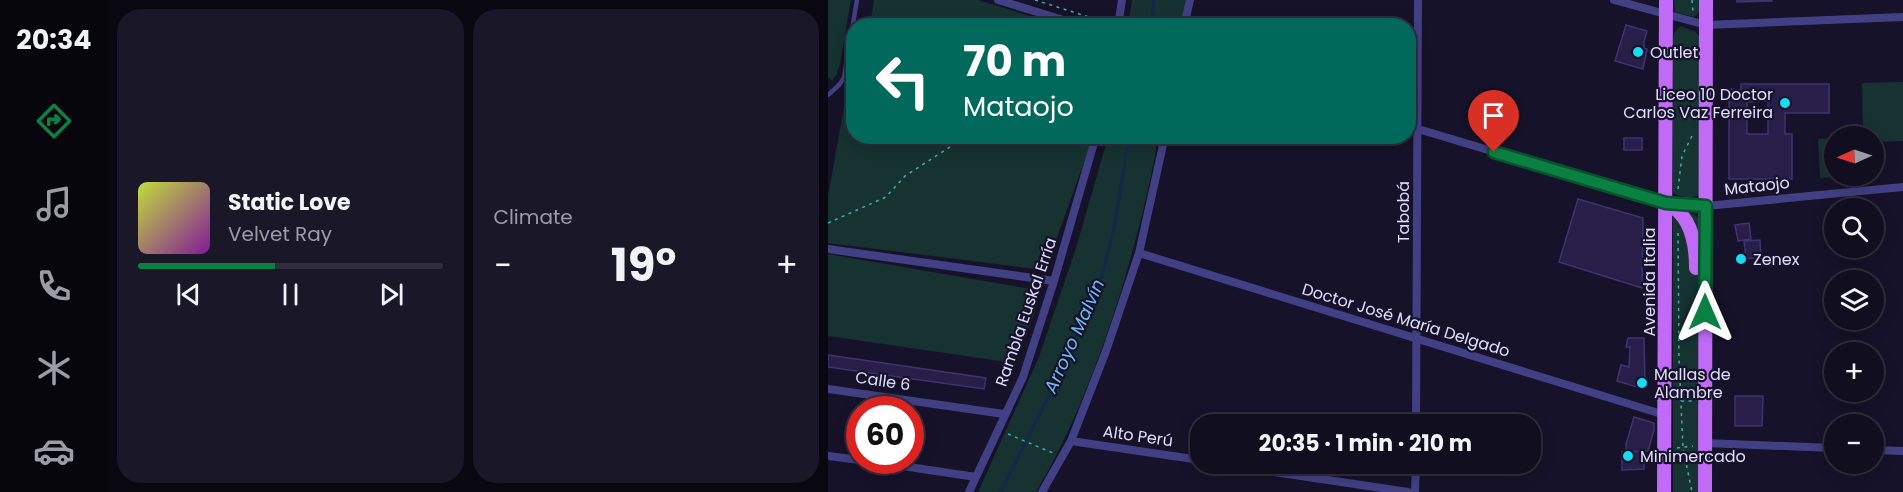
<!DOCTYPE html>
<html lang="en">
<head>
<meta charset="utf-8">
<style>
	body { margin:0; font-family:Poppins,sans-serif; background:#191728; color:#f1f3f6; height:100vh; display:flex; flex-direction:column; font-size:22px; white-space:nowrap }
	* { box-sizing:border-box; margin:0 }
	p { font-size:20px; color:#9c9ca4 }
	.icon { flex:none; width:33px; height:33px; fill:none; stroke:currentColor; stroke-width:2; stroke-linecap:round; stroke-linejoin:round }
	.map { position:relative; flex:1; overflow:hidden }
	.side { display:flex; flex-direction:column; gap:9px; padding:9px; background:#090811; width:720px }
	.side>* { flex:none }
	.top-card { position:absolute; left:18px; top:18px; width:570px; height:126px; border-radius:24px; box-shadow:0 3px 15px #0003,0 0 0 2px #302e3d; background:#00695c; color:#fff; overflow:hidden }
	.needle { width:39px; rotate:267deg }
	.buttons { position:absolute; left:996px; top:126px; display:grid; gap:12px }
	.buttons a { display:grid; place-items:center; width:60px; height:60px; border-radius:50%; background:#100e1f; box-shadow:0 3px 15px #0003,0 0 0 2px #302e3d; font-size:30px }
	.speed { position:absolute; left:18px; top:396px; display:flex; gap:12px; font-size:30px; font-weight:700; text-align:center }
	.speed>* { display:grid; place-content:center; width:78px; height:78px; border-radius:50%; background:#100e1f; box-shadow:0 3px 15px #0003,0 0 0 2px #302e3d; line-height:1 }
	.speed .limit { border:9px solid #d22; background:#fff; color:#111 }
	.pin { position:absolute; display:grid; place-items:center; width:51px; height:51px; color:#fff; margin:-62px -26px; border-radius:50% 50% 50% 0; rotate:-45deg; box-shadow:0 0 6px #0007 }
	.pin .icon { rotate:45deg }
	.me { position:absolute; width:66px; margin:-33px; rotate:0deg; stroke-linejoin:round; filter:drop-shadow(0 0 4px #0008) }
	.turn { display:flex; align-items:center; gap:21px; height:126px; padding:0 18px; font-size:27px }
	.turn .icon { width:78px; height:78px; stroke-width:2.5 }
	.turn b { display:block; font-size:42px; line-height:51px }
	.big { font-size:45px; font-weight:700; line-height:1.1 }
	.side .widget { flex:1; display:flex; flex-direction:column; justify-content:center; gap:9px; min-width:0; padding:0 21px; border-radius:24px; background:#191728 }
	.song { display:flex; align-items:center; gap:18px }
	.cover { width:72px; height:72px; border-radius:9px; background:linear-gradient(135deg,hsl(70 70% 55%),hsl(290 70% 35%)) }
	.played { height:6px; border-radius:3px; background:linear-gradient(90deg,#0b8043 45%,#302e3d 45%) }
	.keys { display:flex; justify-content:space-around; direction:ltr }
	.heat { display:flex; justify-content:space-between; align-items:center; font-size:33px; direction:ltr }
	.side .tiles { flex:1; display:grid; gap:9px; grid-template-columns:repeat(2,1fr) }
	.trip { position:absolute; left:362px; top:414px; width:351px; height:60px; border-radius:24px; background:#100e1f; box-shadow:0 3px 15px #0003,0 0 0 2px #302e3d; font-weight:700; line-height:60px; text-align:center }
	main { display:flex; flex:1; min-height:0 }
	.tab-bar { display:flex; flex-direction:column; width:108px; justify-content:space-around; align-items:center; background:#06060c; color:#9c9ca4 }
	.tab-bar .icon { width:42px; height:42px }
	.tab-bar .selected { color:#0b8043 }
	.tab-bar b { font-size:27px; color:#f1f3f6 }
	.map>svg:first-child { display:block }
</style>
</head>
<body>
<main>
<nav class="tab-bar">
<b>20:34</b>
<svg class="icon selected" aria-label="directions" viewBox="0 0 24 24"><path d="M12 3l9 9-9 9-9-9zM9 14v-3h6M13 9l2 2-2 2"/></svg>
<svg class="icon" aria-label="music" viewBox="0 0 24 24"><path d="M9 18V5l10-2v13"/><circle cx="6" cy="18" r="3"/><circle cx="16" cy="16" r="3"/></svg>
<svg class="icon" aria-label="phone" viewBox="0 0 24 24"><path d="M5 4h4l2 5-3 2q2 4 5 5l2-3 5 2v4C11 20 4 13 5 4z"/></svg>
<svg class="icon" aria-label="climate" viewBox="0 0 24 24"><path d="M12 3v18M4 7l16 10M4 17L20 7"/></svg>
<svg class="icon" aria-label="car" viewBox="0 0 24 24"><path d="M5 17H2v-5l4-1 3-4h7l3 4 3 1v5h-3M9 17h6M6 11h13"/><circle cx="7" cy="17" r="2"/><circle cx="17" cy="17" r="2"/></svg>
</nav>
<section class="side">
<div class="tiles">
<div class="widget">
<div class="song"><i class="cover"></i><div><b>Static Love</b><p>Velvet Ray</p></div></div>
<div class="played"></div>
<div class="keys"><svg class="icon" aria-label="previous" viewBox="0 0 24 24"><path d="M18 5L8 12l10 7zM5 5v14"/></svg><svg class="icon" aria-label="pause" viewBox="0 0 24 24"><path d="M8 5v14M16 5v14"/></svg><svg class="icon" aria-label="next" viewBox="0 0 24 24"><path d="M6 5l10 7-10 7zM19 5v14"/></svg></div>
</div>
<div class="widget"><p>Climate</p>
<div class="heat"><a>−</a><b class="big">19°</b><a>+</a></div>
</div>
</div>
</section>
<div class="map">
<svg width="1075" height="492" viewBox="0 0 1075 492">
	<rect width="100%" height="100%" fill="#161229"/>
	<path fill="#163231" d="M 0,0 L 23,0 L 12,64 L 9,74 L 4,81 L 0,77 Z
		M 46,0 L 150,0 L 231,25 L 42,25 Z
		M 304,0 L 359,0 L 352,25 L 300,26 Z
		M 846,0 L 872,0 L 871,12 L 866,17 L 847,12 Z
		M 853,26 L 868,32 L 872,38 L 872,191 L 871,195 C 865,199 851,197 845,193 L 845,37 L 848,30 Z
		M 1075,82 L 1075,141 L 1046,142 L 1046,136 L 1035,136 L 1034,83 Z
		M 25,93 L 26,136 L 265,137 L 220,263 L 208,269 L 0,243 L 0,196 L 16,107 Z
		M 280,137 L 330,137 C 322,189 308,240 293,291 C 271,361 245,430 208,492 L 150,492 L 211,357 L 248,248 Z
		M 1006,138 L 1006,176 L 1014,177 L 992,178 L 990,139 Z
		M 859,213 L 867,214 L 871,219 L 871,492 L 845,492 L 845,217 L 846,215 Z
		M 0,254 L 209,290 L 207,312 L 185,367 L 172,361 L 0,336 Z"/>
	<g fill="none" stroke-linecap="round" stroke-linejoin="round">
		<path stroke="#13294c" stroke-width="3" d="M 323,26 L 326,0
			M 173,492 L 226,385 L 271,287 L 286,229 L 301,136"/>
	</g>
	<path fill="#271f48" stroke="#3f3373" stroke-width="1.5" fill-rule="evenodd" d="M 909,0 L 944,0 L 944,1 L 909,2 Z
		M 798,25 L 819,31 L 816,42 L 816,48 L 819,49 L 815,69 L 787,61 Z
		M 913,84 L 1001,84 L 1001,113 L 957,113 L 957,134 L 964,134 L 964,179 L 901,179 L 901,89 L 913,90 ZM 940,101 L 940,134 L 919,134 L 919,102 Z
		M 796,138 L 814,138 L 814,150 L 796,150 Z
		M 750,199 L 815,218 L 814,288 L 731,262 Z
		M 921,223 L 923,239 L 910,241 L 907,225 Z
		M 932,240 L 933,257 L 918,259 L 916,241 Z
		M 800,338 L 816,338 L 817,381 L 809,387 L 789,381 L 793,365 L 801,367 L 802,347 L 798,347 Z
		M 0,355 L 158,378 L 156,389 L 0,367 Z
		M 907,396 L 935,396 L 934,426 L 907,426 Z
		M 806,417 L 826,423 L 826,430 L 820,451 L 798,452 L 798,444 Z
		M 816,451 L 816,469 L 794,470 L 794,452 Z"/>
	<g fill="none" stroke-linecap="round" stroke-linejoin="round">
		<path stroke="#39b4ac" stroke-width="1.5" stroke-dasharray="3 4.5" stroke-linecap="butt" d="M 207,0 L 280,23
			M 864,0 L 865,12
			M 850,189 L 854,156 L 865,134
			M 0,223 L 58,197 L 77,176 L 139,136
			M 850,233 L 851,359 L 855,448 L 864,492
			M 853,401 L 866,401
			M 180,434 L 225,453
			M 849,448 L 865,446"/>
		<path stroke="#424084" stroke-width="4.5" d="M 0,95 L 12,84 L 16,77 L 29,0"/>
		<path stroke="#424084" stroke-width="8" d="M 170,0 L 255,26
			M 786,0 L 878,25 L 1075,17
			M 290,26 L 294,0
			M 356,26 L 362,0
			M 580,126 L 838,203 L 878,206 L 1075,187
			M 0,249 L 226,281
			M 311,253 L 837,415
			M 0,389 L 176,414
			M 588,424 L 590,0
			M 243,441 L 372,460
			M 877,443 L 1006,448
			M 1046,450 L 1075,451
			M 0,456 L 32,460
			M 34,460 L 148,477
			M 393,464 L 580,492
			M 141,492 L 195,377 L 226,281 L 268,136
			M 214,492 L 243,441 L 278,351 L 311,253 L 337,136
			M 587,492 L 588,464"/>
		<path stroke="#c06af5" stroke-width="14" d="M 838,203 C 863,214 868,243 868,268
			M 836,492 L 838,0
			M 877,492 L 878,0"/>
	</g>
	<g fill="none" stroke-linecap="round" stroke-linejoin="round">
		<g stroke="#07532c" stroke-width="15">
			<path id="route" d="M 666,152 L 838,203 L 878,206 L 877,312"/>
		</g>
		<use href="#route" stroke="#0b8043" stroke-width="10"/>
	</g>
	<g fill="#15dcf0" stroke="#161229" stroke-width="2">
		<circle cx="810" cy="52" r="6"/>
		<circle cx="957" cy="103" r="6"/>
		<circle cx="913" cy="259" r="6"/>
		<circle cx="814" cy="383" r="6"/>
		<circle cx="800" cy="456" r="6"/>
	</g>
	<g text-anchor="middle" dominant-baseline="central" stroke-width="4.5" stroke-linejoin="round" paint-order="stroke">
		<g font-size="16" fill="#e0dcfd" stroke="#161229" text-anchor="start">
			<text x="822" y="52">Outlet</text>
			<text x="945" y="94" text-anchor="end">Liceo 10 Doctor<tspan x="945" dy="18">Carlos Vaz Ferreira</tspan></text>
			<text x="925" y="259">Zenex</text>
			<text x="826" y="374">Mallas de<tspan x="826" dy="18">Alambre</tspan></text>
			<text x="812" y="456">Minimercado</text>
		</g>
		<g font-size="16" fill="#e0dcfd" stroke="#161229">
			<text transform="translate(929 186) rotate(-6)">Mataojo</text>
			<text transform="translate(575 212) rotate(-90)">Tabobá</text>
			<text transform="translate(821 282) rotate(-90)">Avenida Italia</text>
			<text transform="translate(198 312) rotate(-71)">Rambla Euskal Erría</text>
			<text transform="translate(578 320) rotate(17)">Doctor José María Delgado</text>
			<text transform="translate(55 381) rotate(8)">Calle 6</text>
			<text transform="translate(310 436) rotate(8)">Alto Perú</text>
		</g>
		<g font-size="18" font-style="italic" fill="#71baf6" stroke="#161229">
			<text transform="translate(246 336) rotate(-66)">Arroyo Malvín</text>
		</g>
	</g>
</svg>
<div class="buttons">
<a><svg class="needle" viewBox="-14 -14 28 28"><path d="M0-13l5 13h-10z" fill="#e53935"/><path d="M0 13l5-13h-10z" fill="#9c9ca4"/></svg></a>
<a><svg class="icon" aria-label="search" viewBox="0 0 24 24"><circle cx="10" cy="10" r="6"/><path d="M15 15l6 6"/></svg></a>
<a><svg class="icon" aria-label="layers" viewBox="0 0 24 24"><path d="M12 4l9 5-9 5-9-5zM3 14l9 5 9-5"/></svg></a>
<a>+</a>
<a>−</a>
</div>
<div class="speed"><div class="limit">60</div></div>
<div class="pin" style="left:666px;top:152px;background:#d93025"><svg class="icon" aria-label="arrive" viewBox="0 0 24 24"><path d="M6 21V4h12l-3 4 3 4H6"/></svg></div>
<svg class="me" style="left:877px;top:312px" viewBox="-20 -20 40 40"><path d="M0-17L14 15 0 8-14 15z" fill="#0b8043" stroke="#fff" stroke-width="4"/></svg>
<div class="trip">20:35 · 1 min · 210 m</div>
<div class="top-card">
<div class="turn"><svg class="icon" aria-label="left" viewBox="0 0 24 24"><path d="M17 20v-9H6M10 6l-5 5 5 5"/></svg><div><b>70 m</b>Mataojo</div></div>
</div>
</div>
</main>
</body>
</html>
